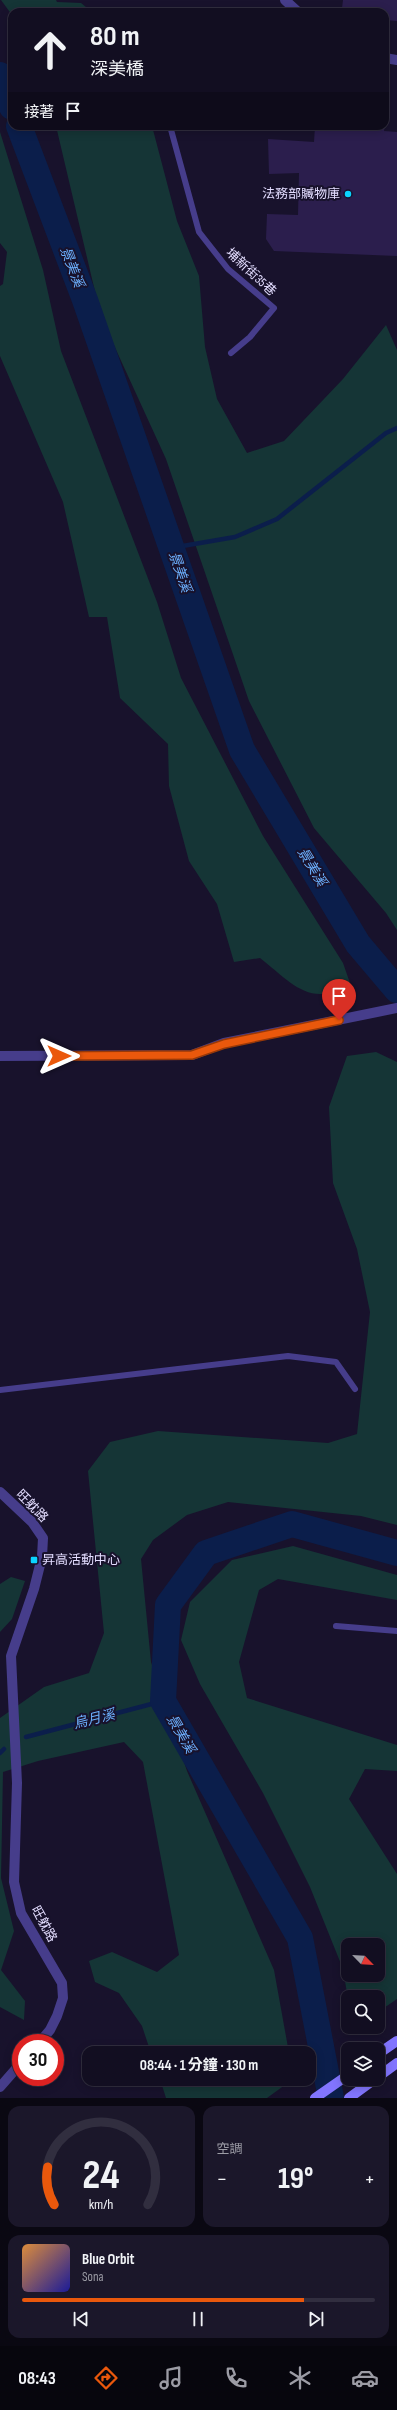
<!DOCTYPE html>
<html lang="zh-TW">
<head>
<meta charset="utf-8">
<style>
	body { margin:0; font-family:"Sofia Sans Condensed","Noto Sans TC",sans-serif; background:#1b172a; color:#f1f3f6; height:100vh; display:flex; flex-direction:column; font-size:15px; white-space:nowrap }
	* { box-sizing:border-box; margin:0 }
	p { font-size:13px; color:#9c9ca5 }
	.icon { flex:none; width:22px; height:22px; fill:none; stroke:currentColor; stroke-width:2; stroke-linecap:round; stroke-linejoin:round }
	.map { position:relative; height:2098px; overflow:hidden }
	.drawer { display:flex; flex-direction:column; gap:8px; padding:8px; background:#0a0812; flex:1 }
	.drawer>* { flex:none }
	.top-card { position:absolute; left:8px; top:8px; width:381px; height:122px; border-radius:12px; box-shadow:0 2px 10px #0003,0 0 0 1px #312e3f; background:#120e21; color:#f1f3f6; overflow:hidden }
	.needle { width:26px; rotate:115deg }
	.buttons { position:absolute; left:341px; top:1938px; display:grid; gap:8px }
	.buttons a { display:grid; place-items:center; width:44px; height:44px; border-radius:8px; background:#120e21; box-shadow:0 2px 10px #0003,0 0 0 1px #312e3f; font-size:20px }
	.speed { position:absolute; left:12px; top:2034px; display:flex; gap:8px; font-size:20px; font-weight:700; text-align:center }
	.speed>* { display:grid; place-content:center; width:52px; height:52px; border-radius:50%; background:#120e21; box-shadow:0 2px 10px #0003,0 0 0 1px #312e3f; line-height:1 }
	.speed .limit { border:6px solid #d22; background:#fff; color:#111 }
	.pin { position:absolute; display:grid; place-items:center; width:34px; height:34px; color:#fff; margin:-41px -17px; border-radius:50% 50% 50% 0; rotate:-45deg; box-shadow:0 0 4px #0007 }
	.pin .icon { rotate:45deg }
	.me { position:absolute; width:44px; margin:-22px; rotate:90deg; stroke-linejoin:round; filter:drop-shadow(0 0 3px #0008) }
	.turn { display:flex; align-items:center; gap:14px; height:84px; padding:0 16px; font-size:18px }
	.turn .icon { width:52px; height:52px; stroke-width:2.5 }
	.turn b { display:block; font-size:28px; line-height:34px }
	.then { display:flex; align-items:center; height:38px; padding:0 16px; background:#0003; gap:8px; font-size:15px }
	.big { font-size:30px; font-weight:700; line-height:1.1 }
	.drawer .card { flex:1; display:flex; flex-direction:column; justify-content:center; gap:6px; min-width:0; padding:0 14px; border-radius:12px; background:#1b172a }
	.drawer .dial { align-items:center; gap:0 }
	.dial svg { height:104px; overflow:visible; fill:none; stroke:#312e3f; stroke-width:7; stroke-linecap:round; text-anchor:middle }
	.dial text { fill:#f1f3f6; stroke:none }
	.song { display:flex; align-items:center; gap:12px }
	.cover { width:48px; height:48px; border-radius:6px; background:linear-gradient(135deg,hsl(30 70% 55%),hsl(240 70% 35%)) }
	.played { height:4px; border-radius:2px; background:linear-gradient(90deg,#ea580c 80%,#312e3f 80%) }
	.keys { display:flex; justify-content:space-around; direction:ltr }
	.heat { display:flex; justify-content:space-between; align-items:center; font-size:22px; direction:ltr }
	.drawer .tiles { flex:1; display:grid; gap:8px; grid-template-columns:1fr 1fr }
	.card:last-child { grid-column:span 2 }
	.trip { position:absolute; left:82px; top:2046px; width:234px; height:40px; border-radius:12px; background:#120e21; box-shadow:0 2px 10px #0003,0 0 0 1px #312e3f; font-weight:700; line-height:40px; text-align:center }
	.tabs { display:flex; height:64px; justify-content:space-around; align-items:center; background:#07060d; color:#9c9ca5 }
	.tabs .icon { width:28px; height:28px }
	.tabs .selected { color:#ea580c }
	.tabs b { font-size:18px; color:#f1f3f6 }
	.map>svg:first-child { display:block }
</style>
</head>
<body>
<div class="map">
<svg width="397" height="2098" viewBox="0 0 397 2098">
	<rect width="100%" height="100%" fill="#18122c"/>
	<path fill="#153536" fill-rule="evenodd" d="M 1,0 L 56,0 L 57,2 L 81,3 L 92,12 L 12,12 L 12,15 Z
		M 56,126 L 152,126 L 177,221 L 199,276 L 205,347 L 217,399 L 247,453 L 284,441 L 343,379 L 386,325 L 397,350 L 397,930 L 386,913 L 314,828 L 249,701 L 166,459 L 101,317 Z
		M 0,132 L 43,270 L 61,351 L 157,602 L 181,678 L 263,836 L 343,963 L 350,983 C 311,1010 291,982 260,958 L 234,962 L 217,904 L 189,861 L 169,786 L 168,744 L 120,698 L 107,617 L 89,617 L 63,502 L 0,356 L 0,286 L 3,284 L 7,252 L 0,243 Z
		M 376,1052 L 397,1062 L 397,1525 L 361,1516 L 228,1502 L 187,1515 L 153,1540 L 141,1559 L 151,1662 L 187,1771 L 274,1970 L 289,2053 L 151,2053 L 142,2026 L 119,1993 L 95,1982 L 89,1961 L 112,1952 L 157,1972 L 179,1955 L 143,1762 L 124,1742 L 38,1761 L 3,1772 L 1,1878 L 14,1931 L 1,1970 L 25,2001 L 24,2020 L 0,2007 L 0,1718 L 44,1687 L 89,1673 L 104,1633 L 88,1471 L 110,1442 L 158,1431 L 328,1443 L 357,1434 L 370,1312 L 357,1249 L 333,1183 L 329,1107 L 347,1056 Z
		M 293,1546 L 397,1575 L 397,1600 L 278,1579 L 259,1590 L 239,1662 L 247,1698 L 397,1745 L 397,1771 L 365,1769 L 349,1799 L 397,1874 L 397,1999 L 378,2012 L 378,1997 L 348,1999 L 343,1969 L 310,1887 L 263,1793 L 200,1684 L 181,1640 L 190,1602 L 232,1560 ZM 348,1945 L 378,1945 L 378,1975 L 348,1975 Z
		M 11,1577 L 25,1581 L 12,1619 L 0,1632 L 0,1584 Z
		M 160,2079 L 290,2079 L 289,2082 L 267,2098 L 166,2098 Z"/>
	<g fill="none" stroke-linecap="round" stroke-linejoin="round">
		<path stroke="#0b1e4b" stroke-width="4.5" d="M 171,548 L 235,537 L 277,519 L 386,433 L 397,428
			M 26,1737 L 163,1701
			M 0,1753 L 4,1749"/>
		<path stroke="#0b1e4b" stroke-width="26" d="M 0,75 L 12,107
			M 19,126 L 85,300 L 242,750 L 358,944 L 397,990
			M 331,2098 L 300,1938 L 163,1701 L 168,1605 L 206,1553 L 292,1524 L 397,1553"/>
	</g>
	<path fill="#2b1e4d" d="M 343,0 L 397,0 L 397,21 L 385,20 L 385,12 L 366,12 L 367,9 L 342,8 Z
		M 315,126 L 385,126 L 384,131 L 397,132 L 397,256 L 274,251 L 266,239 L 267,214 L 298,215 L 299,173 L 269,174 L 268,139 L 314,142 Z"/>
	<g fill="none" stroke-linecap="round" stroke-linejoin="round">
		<path stroke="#463d8b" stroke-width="6" d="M 170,126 L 199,232 L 228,269 L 274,308 L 250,337 L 231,353
			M 0,1390 L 288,1356 L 336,1362 L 355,1389
			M 336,1626 L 397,1631"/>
		<path stroke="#463d8b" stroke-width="10" d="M 285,0 L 298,12
			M 385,58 L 397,60
			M 0,1056 L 192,1055 L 224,1043 L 397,1008
			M 0,1492 L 32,1522 L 43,1538 L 42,1557 L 34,1589 L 11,1656 L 17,1783 L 14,1882 L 21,1913 L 62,1983 L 63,1998 L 57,2016 L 50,2030 L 39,2043
			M 0,2087 L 21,2063"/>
		<path stroke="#8275fe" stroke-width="10" d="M 378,2054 L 397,2041
			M 378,2077 L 397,2063
			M 315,2098 L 348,2075
			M 349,2098 L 375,2079"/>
	</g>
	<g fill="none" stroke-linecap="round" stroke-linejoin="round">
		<g stroke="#983908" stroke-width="10">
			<path id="route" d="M 59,1056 L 192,1055 L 224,1044 L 339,1020"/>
		</g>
		<use href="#route" stroke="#ea580c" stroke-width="7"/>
	</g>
	<g fill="#0ad4fe" stroke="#18122c" stroke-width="1.5">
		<circle cx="348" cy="194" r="4"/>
		<rect x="30" y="1556" width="8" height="8" rx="2"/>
	</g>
	<g text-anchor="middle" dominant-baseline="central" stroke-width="4" stroke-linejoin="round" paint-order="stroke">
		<g font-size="13" fill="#e3ddff" stroke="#18122c" text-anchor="end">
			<text x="340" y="194">法務部贓物庫</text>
			<text x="42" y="1560" text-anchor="start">昇高活動中心</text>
		</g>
		<g font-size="13" fill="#e3ddff" stroke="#18122c">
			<text transform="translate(251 272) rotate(43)">埔新街35巷</text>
			<text transform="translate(32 1506) rotate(46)">旺躭路</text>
			<text transform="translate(44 1924) rotate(62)">旺躭路</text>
		</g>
		<g font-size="14" font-style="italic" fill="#6cb0fe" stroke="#18122c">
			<text transform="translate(72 267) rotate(69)">景美溪</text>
			<text transform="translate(180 572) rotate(71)">景美溪</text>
			<text transform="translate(312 867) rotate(59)">景美溪</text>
			<text transform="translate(94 1719) rotate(-14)">烏月溪</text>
			<text transform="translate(181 1734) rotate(60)">景美溪</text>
		</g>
	</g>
</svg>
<div class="buttons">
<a><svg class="needle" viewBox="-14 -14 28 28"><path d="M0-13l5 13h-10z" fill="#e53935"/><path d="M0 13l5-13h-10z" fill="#9c9ca5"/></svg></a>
<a><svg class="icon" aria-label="search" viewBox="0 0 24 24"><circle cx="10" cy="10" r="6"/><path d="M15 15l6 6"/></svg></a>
<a><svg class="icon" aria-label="layers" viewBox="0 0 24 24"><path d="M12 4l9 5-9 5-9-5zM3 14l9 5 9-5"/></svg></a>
</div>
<div class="speed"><div class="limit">30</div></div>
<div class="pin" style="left:339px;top:1020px;background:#d93025"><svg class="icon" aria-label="arrive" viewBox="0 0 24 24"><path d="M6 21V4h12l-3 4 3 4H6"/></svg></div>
<svg class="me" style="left:59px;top:1056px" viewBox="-20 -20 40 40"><path d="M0-17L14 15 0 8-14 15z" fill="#ea580c" stroke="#fff" stroke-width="4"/></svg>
<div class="trip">08:44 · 1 分鐘 · 130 m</div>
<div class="top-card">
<div class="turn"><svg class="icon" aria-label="ahead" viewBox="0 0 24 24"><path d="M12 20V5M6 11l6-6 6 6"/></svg><div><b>80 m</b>深美橋</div></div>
<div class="then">接著<svg class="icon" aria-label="arrive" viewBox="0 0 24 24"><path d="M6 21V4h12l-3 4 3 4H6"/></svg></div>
</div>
</div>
<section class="drawer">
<div class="tiles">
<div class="card dial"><svg viewBox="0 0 100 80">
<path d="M14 69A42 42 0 1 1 86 69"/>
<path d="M14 69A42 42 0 0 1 9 40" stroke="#ea580c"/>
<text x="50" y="56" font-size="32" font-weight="700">24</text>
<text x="50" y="72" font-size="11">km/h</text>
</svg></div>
<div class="card"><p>空調</p>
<div class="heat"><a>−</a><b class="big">19°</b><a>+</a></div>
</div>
<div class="card">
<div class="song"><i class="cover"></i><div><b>Blue Orbit</b><p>Sona</p></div></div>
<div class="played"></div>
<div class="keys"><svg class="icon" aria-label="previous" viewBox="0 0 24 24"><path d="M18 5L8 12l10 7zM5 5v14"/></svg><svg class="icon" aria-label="pause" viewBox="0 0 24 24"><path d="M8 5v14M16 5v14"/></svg><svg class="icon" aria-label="next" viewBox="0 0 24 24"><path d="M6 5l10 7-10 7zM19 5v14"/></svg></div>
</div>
</div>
</section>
<nav class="tabs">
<b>08:43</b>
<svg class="icon selected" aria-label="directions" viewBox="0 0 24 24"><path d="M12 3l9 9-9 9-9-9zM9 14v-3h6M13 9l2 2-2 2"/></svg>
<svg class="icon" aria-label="music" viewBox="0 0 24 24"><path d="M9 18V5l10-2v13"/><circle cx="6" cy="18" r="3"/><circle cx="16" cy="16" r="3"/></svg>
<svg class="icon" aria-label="phone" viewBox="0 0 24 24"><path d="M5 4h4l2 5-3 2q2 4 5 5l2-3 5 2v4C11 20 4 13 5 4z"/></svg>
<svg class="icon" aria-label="climate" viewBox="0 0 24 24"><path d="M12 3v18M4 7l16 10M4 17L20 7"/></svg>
<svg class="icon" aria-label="car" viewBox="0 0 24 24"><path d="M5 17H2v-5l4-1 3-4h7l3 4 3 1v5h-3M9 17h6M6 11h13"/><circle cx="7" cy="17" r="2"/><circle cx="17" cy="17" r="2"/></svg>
</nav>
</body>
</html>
